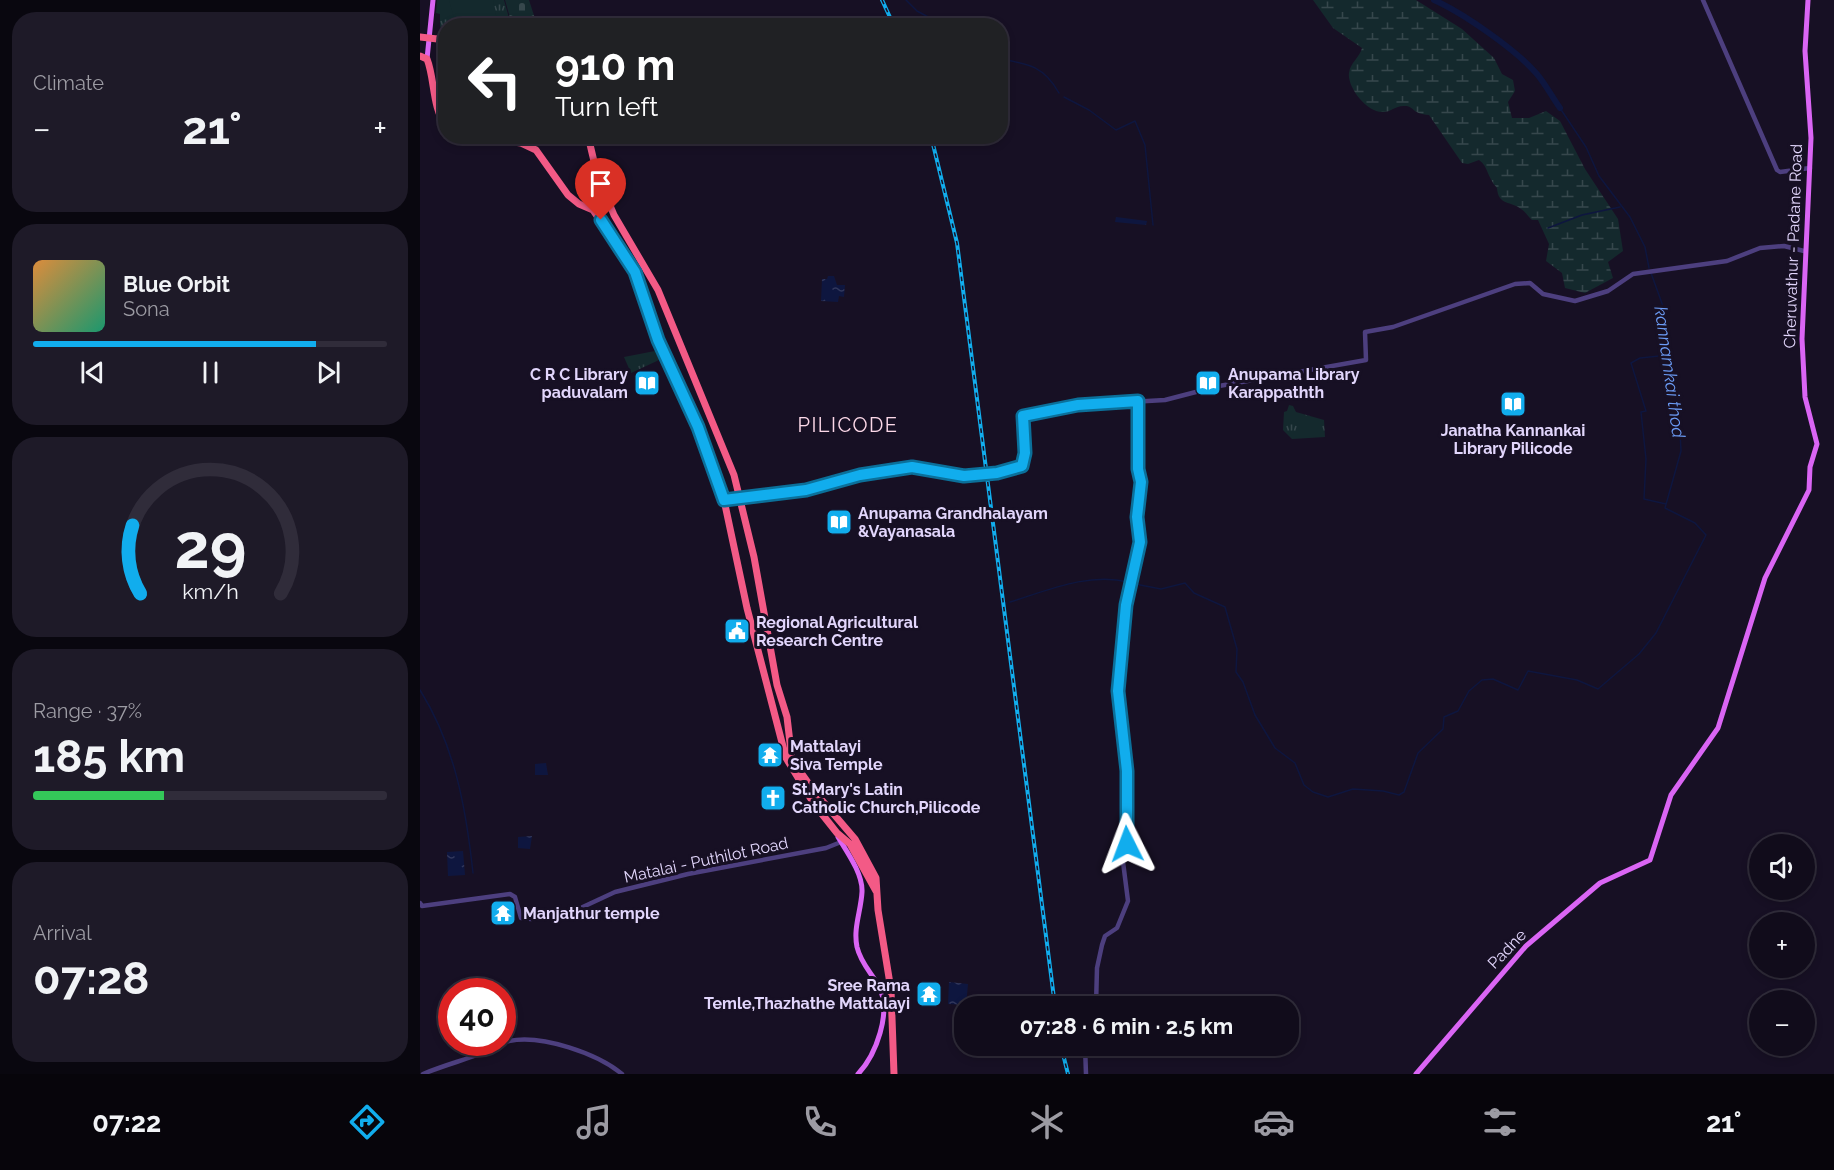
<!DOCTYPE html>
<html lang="en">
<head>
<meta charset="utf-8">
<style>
	body { margin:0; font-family:Raleway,sans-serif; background:#1e1a28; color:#f1f3f6; height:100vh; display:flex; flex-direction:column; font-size:22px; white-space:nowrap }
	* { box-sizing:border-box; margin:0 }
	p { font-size:20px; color:#9c9ba3 }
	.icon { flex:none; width:33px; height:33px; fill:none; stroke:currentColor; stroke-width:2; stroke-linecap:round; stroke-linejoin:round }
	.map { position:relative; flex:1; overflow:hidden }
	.details { display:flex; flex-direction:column; gap:12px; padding:12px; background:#09070f; width:420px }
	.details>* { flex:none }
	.banner { position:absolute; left:18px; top:18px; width:570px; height:126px; border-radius:24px; box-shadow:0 3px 9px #0003,0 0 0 2px #302c3a; background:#202124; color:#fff; overflow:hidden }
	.fabs { position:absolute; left:1329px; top:834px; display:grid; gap:12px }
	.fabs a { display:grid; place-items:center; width:66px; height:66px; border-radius:50%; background:#110c1b; box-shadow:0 3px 9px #0003,0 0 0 2px #302c3a; font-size:30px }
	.speed { position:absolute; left:18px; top:978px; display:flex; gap:12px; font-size:30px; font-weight:700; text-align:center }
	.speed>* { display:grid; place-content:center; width:78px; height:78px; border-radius:50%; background:#110c1b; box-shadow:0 3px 9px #0003,0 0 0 2px #302c3a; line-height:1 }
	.speed .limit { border:9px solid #d22; background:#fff; color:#111 }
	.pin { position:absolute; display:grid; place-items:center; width:51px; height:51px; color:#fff; margin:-62px -26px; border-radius:50% 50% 50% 0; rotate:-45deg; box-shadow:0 0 6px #0007 }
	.pin .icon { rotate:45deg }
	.me { position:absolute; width:66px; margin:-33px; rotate:357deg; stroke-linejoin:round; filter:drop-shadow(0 0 4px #0008) }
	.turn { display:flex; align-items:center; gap:21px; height:126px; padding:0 18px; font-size:27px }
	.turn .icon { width:78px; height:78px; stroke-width:2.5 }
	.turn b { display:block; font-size:42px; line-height:51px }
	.big { font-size:45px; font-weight:700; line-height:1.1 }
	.details .widget { flex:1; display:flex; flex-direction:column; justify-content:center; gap:9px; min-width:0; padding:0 21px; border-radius:24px; background:#1e1a28 }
	.details .dial { align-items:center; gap:0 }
	.dial svg { height:156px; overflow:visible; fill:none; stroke:#302c3a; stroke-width:7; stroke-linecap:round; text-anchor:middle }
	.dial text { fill:#f1f3f6; stroke:none }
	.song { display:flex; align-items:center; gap:18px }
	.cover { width:72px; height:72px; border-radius:9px; background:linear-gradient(135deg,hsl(30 70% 55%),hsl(160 70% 35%)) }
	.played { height:6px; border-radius:3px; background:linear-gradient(90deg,#11aded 80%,#302c3a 80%) }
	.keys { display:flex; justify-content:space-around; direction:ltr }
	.heat { display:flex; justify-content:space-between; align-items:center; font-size:33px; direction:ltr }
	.charge { height:9px; border-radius:4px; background:linear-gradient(90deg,#34c759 37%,#302c3a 0) }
	.trip { position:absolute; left:534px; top:996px; width:345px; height:60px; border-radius:24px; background:#110c1b; box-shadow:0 3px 9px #0003,0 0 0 2px #302c3a; font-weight:700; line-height:60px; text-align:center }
	.menu { display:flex; height:96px; justify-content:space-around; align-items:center; background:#07050b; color:#9c9ba3 }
	.menu .icon { width:42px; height:42px }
	.menu .active { color:#11aded }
	.menu b { font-size:27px; color:#f1f3f6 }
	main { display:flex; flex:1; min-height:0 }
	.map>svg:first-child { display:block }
</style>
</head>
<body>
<main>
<section class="details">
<div class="widget"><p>Climate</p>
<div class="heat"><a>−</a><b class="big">21°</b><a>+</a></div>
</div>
<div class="widget">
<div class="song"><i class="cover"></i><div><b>Blue Orbit</b><p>Sona</p></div></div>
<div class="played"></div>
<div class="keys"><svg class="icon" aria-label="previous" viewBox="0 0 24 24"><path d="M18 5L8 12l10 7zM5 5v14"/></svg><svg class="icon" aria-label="pause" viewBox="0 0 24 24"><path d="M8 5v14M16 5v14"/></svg><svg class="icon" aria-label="next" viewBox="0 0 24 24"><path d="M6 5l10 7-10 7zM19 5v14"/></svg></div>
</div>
<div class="widget dial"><svg viewBox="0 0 100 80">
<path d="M14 69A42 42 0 1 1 86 69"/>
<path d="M14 69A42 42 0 0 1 10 34" stroke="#11aded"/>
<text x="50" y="56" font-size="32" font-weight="700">29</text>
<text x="50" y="72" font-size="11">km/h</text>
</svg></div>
<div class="widget"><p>Range · 37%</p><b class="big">185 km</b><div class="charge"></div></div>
<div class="widget"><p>Arrival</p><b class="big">07:28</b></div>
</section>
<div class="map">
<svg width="1414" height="1074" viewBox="0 0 1414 1074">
	<defs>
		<pattern id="grass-tufts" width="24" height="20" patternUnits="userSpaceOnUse" patternTransform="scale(1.5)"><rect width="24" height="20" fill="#14292d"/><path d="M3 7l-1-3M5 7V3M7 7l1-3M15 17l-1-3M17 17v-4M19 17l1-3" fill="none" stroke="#36474c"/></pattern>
		<pattern id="wetland-marsh" width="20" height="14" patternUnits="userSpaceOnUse" patternTransform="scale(1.5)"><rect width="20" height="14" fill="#14292d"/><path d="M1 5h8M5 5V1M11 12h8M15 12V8" fill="none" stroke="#36474c"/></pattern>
		<pattern id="cemetery-stones" width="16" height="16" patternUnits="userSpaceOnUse" patternTransform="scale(1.5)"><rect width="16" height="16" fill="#14292d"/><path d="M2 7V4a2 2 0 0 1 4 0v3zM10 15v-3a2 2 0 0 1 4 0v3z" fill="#36474c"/></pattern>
		<pattern id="water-ripples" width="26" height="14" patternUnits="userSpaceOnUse" patternTransform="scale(1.5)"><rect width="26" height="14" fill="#0e163f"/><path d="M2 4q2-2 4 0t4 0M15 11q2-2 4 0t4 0" fill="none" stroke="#31375c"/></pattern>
	</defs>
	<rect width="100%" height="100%" fill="#171024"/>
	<path fill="url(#grass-tufts)" d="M 17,0 L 84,0 L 91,25 L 26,26 L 25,33 L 25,26 L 20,27 L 20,14 L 16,13 Z
		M 235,351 L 239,360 L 211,373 L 204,357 Z
		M 869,405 L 873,406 L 876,412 L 904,420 L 905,437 L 872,439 L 863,430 L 864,412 L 867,411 Z"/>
	<path fill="url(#wetland-marsh)" d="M 893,0 L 996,0 L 1042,29 L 1074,58 L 1082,74 L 1093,80 L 1095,91 L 1088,102 L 1092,118 L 1109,118 L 1126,111 L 1140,121 L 1165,169 L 1198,219 L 1203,251 L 1188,262 L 1193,278 L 1165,293 L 1145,288 L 1142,273 L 1126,261 L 1129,244 L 1118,220 L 1112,220 C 1108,217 1106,212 1101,209 C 1092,201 1078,206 1077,188 C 1067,177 1068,166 1059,160 L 1048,164 L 1042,163 L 1009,115 C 992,114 994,106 985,106 C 976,105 971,112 963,112 C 947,113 927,87 929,73 C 930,63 940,57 942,48 L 913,28 Z"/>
	<path fill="url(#cemetery-stones)" d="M 85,0 L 109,0 L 117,25 L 92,25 Z"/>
	<path fill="#14292d" d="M 29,0 L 73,0 L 78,25 L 36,25 Z"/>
	<path fill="url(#water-ripples)" d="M 696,217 L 727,221 L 726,225 L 695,222 Z
		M 408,276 L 414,276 L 417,285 L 425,285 L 424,297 L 419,296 L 418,302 L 401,301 L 402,279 L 407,279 Z
		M 126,763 L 128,775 L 115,775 L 115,764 Z
		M 112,836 L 110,849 L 98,848 L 98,837 Z
		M 43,851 L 45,875 L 28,876 L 27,852 Z
		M 529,982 L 548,984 L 546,1005 L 528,1004 Z"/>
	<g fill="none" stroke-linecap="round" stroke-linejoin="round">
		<path stroke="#0e163f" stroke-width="1.5" d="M 486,0 L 497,11 L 525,26
			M 580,59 C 609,64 624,66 639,93
			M 644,97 L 669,110 L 696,130 L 715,121 L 725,145 L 733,225
			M 1140,108 L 1166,147 L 1179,176 L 1210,217 L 1225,247 L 1229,268
			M 1128,228 L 1162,215 L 1200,207
			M 1246,504 L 1224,499 L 1226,459 L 1221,412 L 1226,411 L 1211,363 L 1220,358 L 1249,355
			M 715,584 L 741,589 L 765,583 L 774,593 L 805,607 L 817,649 L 816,672 L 823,682 L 835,715 L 855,748 L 875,763 L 884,785 L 893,792 L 908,797 L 933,789 L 963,791 L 979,795 L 984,792 L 998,753 L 1023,729 L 1024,717 L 1038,711 L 1049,691 L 1062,680 L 1073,679 L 1098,690 L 1108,671 L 1157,680 L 1178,689 L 1219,654 L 1236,633 L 1286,535 L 1275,523 L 1245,508 L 1261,451 L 1259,414 L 1249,372 L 1244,309 L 1231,273
			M 590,602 C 626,591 669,572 708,582
			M 585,603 L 586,603
			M 0,690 C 35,746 46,808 53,873"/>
		<path stroke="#0e163f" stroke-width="6" d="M 1014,0 C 1043,13 1095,49 1116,73 C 1125,83 1132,97 1140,108"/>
		<path stroke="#4d3f7f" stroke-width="4.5" d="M 1283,0 L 1357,170 L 1360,172 L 1390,168
			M 577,473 L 602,466 L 605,453 L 603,418 L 608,415 L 658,405 L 745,400 L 799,386 L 946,360 L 945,332 L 973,327 L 1095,284 L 1110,283 L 1123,294 L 1155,301 L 1188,291 L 1213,274 L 1307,261 L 1340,248 L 1364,246 L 1384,251
			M 304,500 L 386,490 L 440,475 L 492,467 L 544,476 L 559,475
			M 0,903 L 2,906 L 90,894 L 95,897 L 101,918 L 111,919 L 152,912 L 195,892 L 268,874 L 406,848 L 421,842
			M 676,1006 L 677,968 L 682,945 L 685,936 L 697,928 L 708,901 L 702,854 L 707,844 L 707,771 L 698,691 L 706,605 L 720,542 L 717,517 L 721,482 L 719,469 L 718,401
			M 665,1046 L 666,1074
			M 3,1074 C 22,1066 41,1061 60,1054 C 70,1050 79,1043 89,1041 C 122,1034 178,1054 202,1074"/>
		<path stroke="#da65f4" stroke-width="5" d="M 7,59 L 13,0
			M 418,837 C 427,852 443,874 442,892 C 441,911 433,928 437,947 C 441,964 452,973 459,987 C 472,1012 456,1055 438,1074
			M 996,1074 L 1106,946 L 1180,883 L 1230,860 L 1251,795 L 1298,728 L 1345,578 L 1389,490 L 1390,467 L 1397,444 L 1385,397 L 1382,339 L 1391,138 L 1385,51 L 1388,0"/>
		<path stroke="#f35a86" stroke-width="7" d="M 0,37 L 26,40
			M 0,56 L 7,59 C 15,79 12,108 26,126
			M 53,136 L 101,143 L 116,150 L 148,195 L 159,204 L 173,210 L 215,272 L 231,314 L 238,340 L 278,427 L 304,500 L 327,608 L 366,758 L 394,804 L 417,833 L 430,844 L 456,891
			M 168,136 L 177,174 L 194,215 L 238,290 L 314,475 L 334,557 L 357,685 L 367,717 L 372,760 L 394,791 L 435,839 L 456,878 L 458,910 L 471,990 L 474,1074"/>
		<g stroke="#11aded" stroke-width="4">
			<path id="rail" d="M 462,0 L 474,26
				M 511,136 L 537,243 L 635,1006
				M 641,1046 L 648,1074"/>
		</g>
		<use href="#rail" stroke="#171024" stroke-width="1.5" stroke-dasharray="4.5" stroke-linecap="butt"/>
		<path stroke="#4d3f7f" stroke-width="4.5" d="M 559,475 L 577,473"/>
	</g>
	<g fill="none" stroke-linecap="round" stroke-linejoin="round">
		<g stroke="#0b709a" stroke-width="15">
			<path id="route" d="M 181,220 L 215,272 L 238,340 L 278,427 L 304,500 L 386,490 L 440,475 L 492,467 L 544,476 L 577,473 L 602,466 L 605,453 L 603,416 L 658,405 L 718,401 L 718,469 L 721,482 L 717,517 L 720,542 L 706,605 L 698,691 L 707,771 L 707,844"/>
		</g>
		<use href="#route" stroke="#11aded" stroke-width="10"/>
	</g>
	<defs>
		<g id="library-square" transform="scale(1.35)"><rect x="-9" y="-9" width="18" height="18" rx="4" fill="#11aded" stroke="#171024"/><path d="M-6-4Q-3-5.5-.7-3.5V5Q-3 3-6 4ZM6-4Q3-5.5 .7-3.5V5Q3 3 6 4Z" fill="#fff"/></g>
		<g id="civic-square" transform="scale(1.35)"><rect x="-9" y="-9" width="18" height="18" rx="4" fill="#11aded" stroke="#171024"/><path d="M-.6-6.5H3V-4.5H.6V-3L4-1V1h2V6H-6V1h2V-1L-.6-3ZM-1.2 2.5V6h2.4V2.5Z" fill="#fff"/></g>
		<g id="temple-square" transform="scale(1.35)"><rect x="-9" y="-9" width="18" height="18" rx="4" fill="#11aded" stroke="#171024"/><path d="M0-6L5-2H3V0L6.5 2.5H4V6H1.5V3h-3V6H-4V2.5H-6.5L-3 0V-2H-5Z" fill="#fff"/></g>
		<g id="church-square" transform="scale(1.35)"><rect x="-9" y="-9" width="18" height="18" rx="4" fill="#11aded" stroke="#171024"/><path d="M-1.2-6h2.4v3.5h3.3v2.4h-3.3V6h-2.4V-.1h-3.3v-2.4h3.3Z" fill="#fff"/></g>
	</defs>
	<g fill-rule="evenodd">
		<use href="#library-square" x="227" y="383"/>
		<use href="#library-square" x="788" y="383"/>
		<use href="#library-square" x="1093" y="404"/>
		<use href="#library-square" x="419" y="522"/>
		<use href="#civic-square" x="317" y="631"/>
		<use href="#temple-square" x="350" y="755"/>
		<use href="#church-square" x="353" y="798"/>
		<use href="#temple-square" x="83" y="913"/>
		<use href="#temple-square" x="509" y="994"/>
	</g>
	<g text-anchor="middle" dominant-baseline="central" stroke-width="6" stroke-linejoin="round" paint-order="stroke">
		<g font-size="16" fill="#e2d6fc" stroke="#171024">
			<text transform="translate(1373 246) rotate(-88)">Cheruvathur - Padane Road</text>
			<text transform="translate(286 860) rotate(-12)">Matalai - Puthilot Road</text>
			<text transform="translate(1087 949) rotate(-46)">Padne</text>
		</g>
		<g font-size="16" font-weight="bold" fill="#e2d6fc" stroke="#171024" text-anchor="start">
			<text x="208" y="374" text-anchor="end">C R C Library<tspan x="208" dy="18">paduvalam</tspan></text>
			<text x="808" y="374">Anupama Library<tspan x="808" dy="18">Karappathth</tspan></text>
			<text x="1093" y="430" text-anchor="middle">Janatha Kannankai<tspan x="1093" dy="18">Library Pilicode</tspan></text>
			<text x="438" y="513">Anupama Grandhalayam<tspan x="438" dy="18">&amp;Vayanasala</tspan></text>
			<text x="336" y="622">Regional Agricultural<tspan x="336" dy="18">Research Centre</tspan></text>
			<text x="370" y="746">Mattalayi<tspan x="370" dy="18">Siva Temple</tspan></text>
			<text x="372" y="789">St.Mary's Latin<tspan x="372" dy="18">Catholic Church,Pilicode</tspan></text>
			<text x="103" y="913">Manjathur temple</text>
			<text x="490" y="985" text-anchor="end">Sree Rama<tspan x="490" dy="18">Temle,Thazhathe Mattalayi</tspan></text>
		</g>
		<g font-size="18" font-style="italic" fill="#6b9bf5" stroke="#171024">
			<text transform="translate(1250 372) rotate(82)">kannamkai thod</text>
		</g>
		<g font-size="20" letter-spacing="1.5" fill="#fcd8e8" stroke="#171024">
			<text x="428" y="425">PILICODE</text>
		</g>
	</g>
</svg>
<div class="fabs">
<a><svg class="icon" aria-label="sound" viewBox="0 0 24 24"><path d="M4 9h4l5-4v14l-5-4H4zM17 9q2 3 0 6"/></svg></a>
<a>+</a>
<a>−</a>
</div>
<div class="speed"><div class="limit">40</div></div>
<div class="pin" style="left:181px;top:220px;background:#d93025"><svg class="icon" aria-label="arrive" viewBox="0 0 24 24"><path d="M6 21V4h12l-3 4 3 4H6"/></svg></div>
<svg class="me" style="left:707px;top:844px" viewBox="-20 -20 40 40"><path d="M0-17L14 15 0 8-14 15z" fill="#11aded" stroke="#fff" stroke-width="4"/></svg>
<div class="trip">07:28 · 6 min · 2.5 km</div>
<div class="banner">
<div class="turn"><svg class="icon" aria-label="left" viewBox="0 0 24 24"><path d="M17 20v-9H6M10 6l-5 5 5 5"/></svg><div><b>910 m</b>Turn left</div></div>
</div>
</div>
</main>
<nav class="menu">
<b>07:22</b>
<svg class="icon active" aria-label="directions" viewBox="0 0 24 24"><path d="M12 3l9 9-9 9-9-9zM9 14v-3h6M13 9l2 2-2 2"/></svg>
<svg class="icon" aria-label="music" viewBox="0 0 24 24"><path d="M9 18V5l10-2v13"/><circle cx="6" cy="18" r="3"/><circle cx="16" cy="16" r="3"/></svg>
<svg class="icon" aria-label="phone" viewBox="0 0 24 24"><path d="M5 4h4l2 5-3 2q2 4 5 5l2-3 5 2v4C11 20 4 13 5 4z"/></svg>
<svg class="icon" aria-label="climate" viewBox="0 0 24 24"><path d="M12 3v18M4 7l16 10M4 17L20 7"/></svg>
<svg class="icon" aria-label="car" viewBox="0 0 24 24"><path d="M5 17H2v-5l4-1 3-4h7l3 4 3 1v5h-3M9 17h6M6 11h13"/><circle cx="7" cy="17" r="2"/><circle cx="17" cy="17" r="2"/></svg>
<svg class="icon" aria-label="filters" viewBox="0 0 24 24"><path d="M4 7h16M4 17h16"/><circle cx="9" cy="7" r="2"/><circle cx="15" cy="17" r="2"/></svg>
<b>21°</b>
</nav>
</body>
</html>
